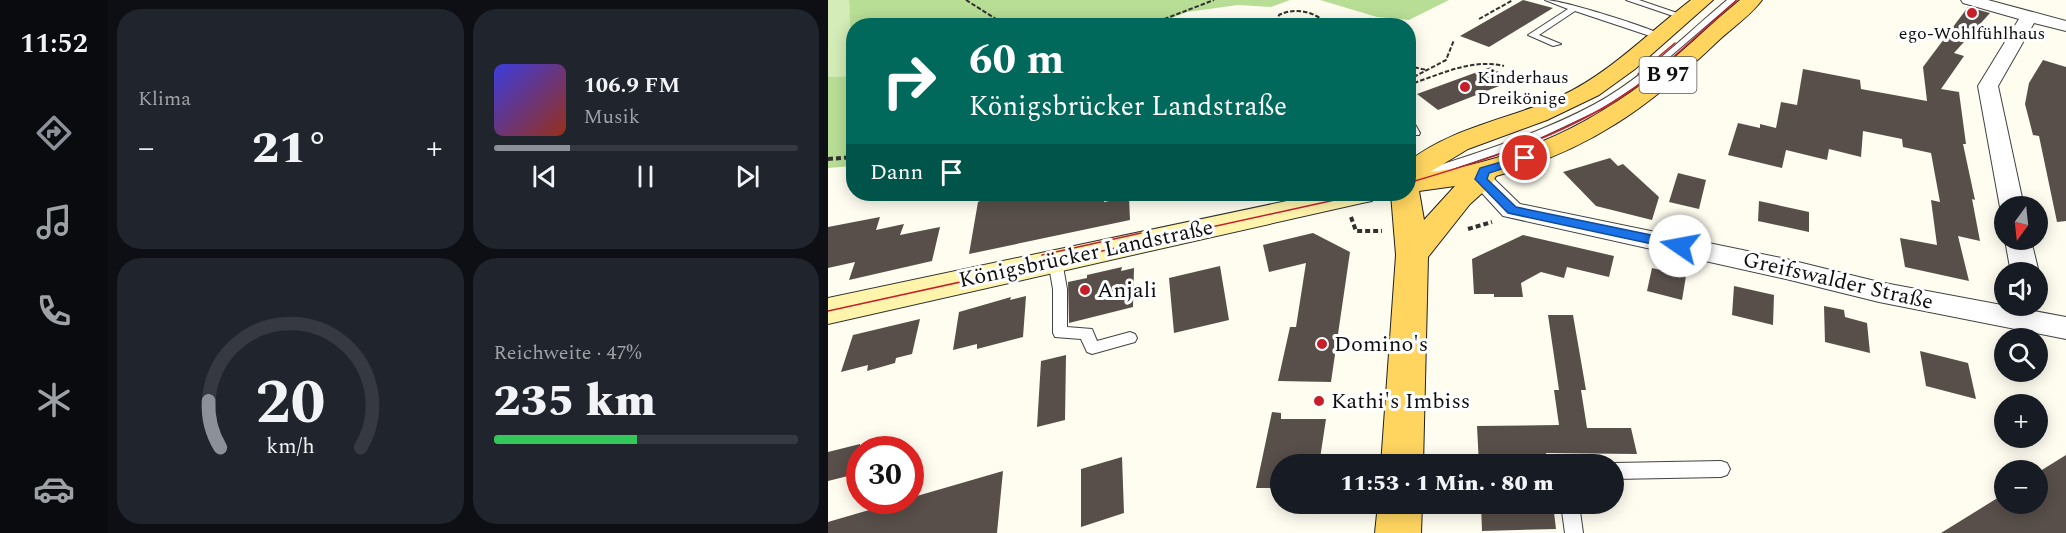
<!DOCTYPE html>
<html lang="de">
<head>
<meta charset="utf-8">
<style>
	body { margin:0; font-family:Spectral,serif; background:#20242c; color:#f1f3f6; height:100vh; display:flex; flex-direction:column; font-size:22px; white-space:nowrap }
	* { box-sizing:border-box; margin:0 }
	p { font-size:20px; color:#9ea1a6 }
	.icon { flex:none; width:33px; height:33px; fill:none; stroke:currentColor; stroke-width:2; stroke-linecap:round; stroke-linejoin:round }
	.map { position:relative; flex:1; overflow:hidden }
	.drawer { display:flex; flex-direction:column; gap:9px; padding:9px; background:#0d0f14; width:720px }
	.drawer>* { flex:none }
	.banner { position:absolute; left:18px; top:18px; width:570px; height:183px; border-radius:24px; box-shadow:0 3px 15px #0003; background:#00695c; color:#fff; overflow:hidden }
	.needle { width:39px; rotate:195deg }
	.controls { position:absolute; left:1166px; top:196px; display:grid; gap:12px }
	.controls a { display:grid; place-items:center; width:54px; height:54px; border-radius:50%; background:#171b24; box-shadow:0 3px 15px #0003; font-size:30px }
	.speed { position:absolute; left:18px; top:436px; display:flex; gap:12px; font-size:30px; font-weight:700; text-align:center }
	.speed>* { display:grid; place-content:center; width:78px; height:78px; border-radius:50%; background:#171b24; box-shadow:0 3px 15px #0003; line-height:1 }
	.speed .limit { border:9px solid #d22; background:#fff; color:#111 }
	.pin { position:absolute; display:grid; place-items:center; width:51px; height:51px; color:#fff; margin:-26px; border:3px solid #fff; border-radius:50%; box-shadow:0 2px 6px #0007 }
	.me { position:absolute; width:66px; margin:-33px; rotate:282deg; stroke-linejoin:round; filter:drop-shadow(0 0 4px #0008) }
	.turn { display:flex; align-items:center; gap:21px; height:126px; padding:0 24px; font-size:27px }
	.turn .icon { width:78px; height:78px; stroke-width:2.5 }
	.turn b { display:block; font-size:42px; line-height:51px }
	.then { display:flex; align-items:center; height:57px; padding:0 24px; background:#0003; gap:12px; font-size:22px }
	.big { font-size:45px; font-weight:800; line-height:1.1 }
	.drawer .tile { flex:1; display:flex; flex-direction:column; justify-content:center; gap:9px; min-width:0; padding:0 21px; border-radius:24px; background:#20242c }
	.drawer .dial { align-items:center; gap:0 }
	.dial svg { height:156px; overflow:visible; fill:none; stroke:#363941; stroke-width:7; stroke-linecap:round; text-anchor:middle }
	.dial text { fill:#f1f3f6; stroke:none }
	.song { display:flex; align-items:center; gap:18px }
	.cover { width:72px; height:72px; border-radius:9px; background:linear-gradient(135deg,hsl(240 70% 55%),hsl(10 70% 35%)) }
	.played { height:6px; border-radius:3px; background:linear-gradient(90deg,#8c9099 25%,#363941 25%) }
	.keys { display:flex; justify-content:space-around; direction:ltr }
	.heat { display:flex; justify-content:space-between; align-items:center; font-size:33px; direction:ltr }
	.charge { height:9px; border-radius:4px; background:linear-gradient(90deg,#34c759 47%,#363941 0) }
	.drawer .tiles { flex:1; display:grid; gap:9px; grid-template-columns:repeat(2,1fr) }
	.trip { position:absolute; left:442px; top:454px; width:354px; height:60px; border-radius:30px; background:#171b24; box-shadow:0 3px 15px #0003; font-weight:800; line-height:60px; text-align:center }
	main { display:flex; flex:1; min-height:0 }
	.tab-bar { display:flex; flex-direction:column; width:108px; justify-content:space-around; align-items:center; background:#090b0e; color:#9ea1a6 }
	.tab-bar .icon { width:42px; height:42px }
	.tab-bar .active { color:#8c9099 }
	.tab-bar b { font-size:27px; color:#f1f3f6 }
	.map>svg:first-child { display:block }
</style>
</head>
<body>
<main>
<nav class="tab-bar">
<b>11:52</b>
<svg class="icon active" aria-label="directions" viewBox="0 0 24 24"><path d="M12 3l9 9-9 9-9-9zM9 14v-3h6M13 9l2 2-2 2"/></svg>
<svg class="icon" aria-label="music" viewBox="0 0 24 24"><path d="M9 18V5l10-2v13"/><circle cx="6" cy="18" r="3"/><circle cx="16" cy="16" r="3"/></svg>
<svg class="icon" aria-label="phone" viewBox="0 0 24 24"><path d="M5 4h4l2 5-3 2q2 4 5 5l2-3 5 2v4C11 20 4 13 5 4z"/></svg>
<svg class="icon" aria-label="climate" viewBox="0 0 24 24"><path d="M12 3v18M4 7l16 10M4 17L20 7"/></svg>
<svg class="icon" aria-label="car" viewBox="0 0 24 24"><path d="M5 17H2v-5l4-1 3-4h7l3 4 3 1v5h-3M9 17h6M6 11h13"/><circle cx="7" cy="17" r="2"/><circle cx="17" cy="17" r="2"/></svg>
</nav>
<section class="drawer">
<div class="tiles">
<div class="tile"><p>Klima</p>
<div class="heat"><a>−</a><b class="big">21°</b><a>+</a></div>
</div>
<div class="tile">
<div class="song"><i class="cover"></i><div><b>106.9 FM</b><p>Musik</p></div></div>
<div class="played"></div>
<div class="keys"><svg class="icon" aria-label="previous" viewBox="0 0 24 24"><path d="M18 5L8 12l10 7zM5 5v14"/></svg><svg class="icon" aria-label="pause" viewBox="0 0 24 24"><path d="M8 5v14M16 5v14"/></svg><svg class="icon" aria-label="next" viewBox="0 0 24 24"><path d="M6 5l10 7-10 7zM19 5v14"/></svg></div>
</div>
<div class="tile dial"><svg viewBox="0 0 100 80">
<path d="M14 69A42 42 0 1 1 86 69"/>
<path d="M14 69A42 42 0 0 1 8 45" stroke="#8c9099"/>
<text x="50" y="56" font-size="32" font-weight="700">20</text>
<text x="50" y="72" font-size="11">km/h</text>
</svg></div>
<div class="tile"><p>Reichweite · 47%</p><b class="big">235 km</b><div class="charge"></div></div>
</div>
</section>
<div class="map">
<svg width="1238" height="533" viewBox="0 0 1238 533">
	<rect width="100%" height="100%" fill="#fffcf0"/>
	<path fill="#d4ecb7" d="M 0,0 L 21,0 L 26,72 L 21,76 L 0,77 Z"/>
	<path fill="#b8de96" d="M 21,0 L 462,0 L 443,7 L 410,5 L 359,12 L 326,25 L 26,26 L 25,49 L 23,44 Z
		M 492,0 L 621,0 L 581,20 L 549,17 Z
		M 25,72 L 25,166 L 0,168 L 0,77 L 21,76 Z"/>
	<path fill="#584f4a" d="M 695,0 L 725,8 L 661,47 L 632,36 Z
		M 1140,7 L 1162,13 L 1126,53 L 1136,56 L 1113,89 L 1131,92 L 1138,144 L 1135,144 L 1147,200 L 1144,199 L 1152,241 L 1130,236 L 1141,281 L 1077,267 L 1072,238 L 1109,245 L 1103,200 L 1112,202 L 1103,153 L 1075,147 L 1074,139 L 1035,131 L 1033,157 L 1001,149 L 999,160 L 958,150 L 954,168 L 900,155 L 910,123 L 932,128 L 932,124 L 948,128 L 953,102 L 969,105 L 975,69 L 1032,80 L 1033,89 L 1099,101 L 1095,67 Z
		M 1215,60 L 1238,67 L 1238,221 L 1229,222 L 1211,136 L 1205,135 L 1197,104 L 1201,83 Z
		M 663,67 L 684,81 L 610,110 L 589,94 Z
		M 782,158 L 790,166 L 795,164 L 831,197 L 824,220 L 768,206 L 735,172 Z
		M 850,173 L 878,180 L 871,209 L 841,202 Z
		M 163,194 L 239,194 L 239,199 L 276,194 L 276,202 L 301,197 L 302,220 L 141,254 L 150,202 L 152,201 L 154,195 Z
		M 931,201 L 981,212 L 981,232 L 930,221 Z
		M 52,217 L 48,230 L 76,224 L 72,235 L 112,227 L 104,261 L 21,280 L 27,262 L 0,268 L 0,227 Z
		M 485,233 L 522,252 L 503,382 L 450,381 L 462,327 L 468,327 L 478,263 L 441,272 L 435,245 Z
		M 695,235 L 786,256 L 781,277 L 739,267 L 736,278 L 713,272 L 693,283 L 695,297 L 666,297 L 666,294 L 646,294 L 644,259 Z
		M 392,266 L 401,320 L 346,333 L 341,278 Z
		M 294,267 L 293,271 L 306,268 L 305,307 L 241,323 L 240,282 L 259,278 L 259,275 Z
		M 824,268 L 858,276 L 854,300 L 819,291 Z
		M 906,286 L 946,295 L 945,325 L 904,315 Z
		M 198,296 L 195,337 L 149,349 L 149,344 L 125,350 L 131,312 L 183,297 L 182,300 Z
		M 996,306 L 1016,310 L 1017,317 L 1039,323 L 1042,353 L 997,342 Z
		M 720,315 L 745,315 L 758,390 L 753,390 L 759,428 L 803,428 L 809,454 L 718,453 L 720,465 L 651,465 L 649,426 L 731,425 L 726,390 L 731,390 Z
		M 92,319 L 84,354 L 68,358 L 67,363 L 39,371 L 40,365 L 13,372 L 25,335 Z
		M 1092,351 L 1140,363 L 1148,399 L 1098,386 Z
		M 238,355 L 237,420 L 209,427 L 213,361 Z
		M 444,412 L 453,413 L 453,419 L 498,419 L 491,465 L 453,465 L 453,488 L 428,488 Z
		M 32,444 L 32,473 L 0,481 L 0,452 Z
		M 1238,455 L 1238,533 L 1113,533 L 1176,494 L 1176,504 L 1209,504 L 1209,473 Z
		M 294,457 L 296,513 L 253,527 L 253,469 Z
		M 175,471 L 169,533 L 0,533 L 0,522 L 72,501 L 82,501 L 82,498 Z
		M 653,504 L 725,504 L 728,529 L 654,531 Z"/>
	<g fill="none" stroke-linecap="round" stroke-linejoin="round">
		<g stroke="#424242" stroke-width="2">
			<path id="lane" d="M 717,0 C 734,0 825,28 838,37 L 831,39 L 747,11 L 711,35 L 733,44 L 725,46 L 700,35 L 740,9 Z
				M 798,0 L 811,0 L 858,16 L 851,18 Z
				M 899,0 L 908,0 L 809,85 L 775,108 L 701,143 L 592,180 L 584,180 L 582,177 L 584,174 C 646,154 709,135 767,104 C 815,78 857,35 899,0 Z
				M 580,118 L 584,119 L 592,133 L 591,135 L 583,135 L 580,131 Z
				M 227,256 L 234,261 L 239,289 L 239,327 L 264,329 L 269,341 L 302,332 L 307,334 L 309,338 L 307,342 L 264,354 L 259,352 L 253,339 L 227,337 L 225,333 L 225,289 L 220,261 Z
				M 893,461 L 899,463 L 902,469 L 899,475 L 893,477 L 786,479 L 786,465 L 781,465 L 786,463 Z
				M 733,504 L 751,504 L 755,533 L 737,533 Z"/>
		</g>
		<g stroke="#424242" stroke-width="2">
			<path id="street" d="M 1133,0 L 1160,0 L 1238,21 L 1238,31 L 1206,23 L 1170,86 L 1196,207 L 1176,207 L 1176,213 L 1172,207 L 1150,86 L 1191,19 L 1135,3 Z
				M 653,172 L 661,174 L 692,204 L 958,259 L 1051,282 L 1238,317 L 1238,339 L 1051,302 L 958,279 L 675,216 L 641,179 L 645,174 Z
				M 1177,240 L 1203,240 L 1211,273 L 1209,276 L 1209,273 L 1183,273 Z"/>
		</g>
		<g stroke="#313131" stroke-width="2">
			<path id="secondary" d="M 492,194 L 549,194 L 544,201 L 534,203 L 0,324 L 0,298 Z"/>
		</g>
		<g stroke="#202020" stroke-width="2">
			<path id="primary" d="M 863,0 L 885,0 L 807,69 L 771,95 L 719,120 L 640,149 L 602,172 C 681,162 755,129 818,81 C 851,56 880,26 912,0 L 934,0 C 923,15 904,28 890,41 C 821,107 762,150 668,176 L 663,185 L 642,204 L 600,257 L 595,465 L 553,465 L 568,255 L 563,194 L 580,194 L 580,162 C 624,127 683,119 733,96 C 782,73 820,33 863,0 ZM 627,186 L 596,220 L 591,191 Z
				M 550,504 L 594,504 L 593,533 L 547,533 Z"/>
		</g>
		<path stroke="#313131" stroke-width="2" stroke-dasharray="4.5 2" stroke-linecap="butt" d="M 138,0 L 179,26
			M 651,19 L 685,0
			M 449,20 L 496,21
			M 318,26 L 386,0
			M 443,26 L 448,23 L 451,15 C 470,6 488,13 503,26
			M 580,66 L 599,70
			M 580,80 L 618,60 L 626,40
			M 580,85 C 611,75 644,58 676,66"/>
		<path stroke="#313131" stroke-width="4" stroke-dasharray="5 3" stroke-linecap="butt" d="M 0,159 L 26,157
			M 523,217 L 528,231 L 554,231
			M 640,229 L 664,222"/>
		<use href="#lane" fill="#fff" fill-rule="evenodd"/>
		<use href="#street" fill="#fff" fill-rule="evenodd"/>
		<use href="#secondary" fill="#fff4ab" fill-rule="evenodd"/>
		<use href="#primary" fill="#ffd560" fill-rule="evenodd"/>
		<path stroke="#c71e2a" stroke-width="1.5" d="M 810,74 L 847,43
			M 580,183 C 655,161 731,138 796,95 C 837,68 872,32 909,0
			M 214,255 L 313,233
			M 0,311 L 534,194"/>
	</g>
	<path fill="#1a73e8" stroke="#114b97" stroke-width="1.5" d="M 697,155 L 703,158 L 701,160 L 661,173 L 659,179 L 688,207 L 852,241 L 858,246 L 852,250 L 680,213 L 647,179 L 652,168 Z"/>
	<g fill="#c71e2a" stroke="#fff" stroke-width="2">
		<circle cx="1144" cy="13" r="6"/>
		<circle cx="637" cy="87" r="6"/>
		<circle cx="257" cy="290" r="6"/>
		<circle cx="494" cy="344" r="6"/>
		<circle cx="491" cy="401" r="6"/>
	</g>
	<g text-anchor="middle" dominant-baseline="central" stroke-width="6" stroke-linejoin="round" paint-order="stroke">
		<g font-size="18" fill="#0f0f0f" stroke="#fff">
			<text x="1144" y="33">ego-Wohlfühlhaus</text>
			<text x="649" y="77" text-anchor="start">Kinderhaus<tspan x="649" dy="21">Dreikönige</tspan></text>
		</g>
		<rect fill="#fff" stroke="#575757" stroke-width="1.5" x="811.5" y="57" width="57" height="36" rx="4.5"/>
		<g font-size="21" font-weight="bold" fill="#0f0f0f">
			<text x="840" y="75">B 97</text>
		</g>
		<g font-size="22" fill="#0f0f0f" stroke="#fff">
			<text transform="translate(258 254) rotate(-12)">Königsbrücker Landstraße</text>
			<text transform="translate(1010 281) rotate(13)">Greifswalder Straße</text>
		</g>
		<g font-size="22" fill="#0f0f0f" stroke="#fff" text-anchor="start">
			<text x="269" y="290">Anjali</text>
			<text x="506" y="344">Domino's</text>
			<text x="503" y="401">Kathi's Imbiss</text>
		</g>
	</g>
</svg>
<div class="controls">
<a><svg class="needle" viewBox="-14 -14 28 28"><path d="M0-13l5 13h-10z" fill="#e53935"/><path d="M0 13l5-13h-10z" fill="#9ea1a6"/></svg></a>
<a><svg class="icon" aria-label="sound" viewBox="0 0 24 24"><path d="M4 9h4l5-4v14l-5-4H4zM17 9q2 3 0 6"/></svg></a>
<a><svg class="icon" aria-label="search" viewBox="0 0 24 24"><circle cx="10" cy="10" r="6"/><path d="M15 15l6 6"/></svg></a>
<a>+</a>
<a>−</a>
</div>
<div class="speed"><div class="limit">30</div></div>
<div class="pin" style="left:697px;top:158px;background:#d93025"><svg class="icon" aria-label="arrive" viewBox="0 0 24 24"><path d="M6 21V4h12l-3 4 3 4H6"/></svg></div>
<svg class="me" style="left:852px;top:246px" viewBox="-20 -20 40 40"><circle r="19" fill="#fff"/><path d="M0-13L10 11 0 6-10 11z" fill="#1a73e8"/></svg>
<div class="trip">11:53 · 1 Min. · 80 m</div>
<div class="banner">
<div class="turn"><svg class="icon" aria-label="right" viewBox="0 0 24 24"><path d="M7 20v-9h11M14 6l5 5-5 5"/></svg><div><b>60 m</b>Königsbrücker Landstraße</div></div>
<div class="then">Dann<svg class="icon" aria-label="arrive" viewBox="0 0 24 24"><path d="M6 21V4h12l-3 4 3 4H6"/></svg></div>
</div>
</div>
</main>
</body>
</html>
